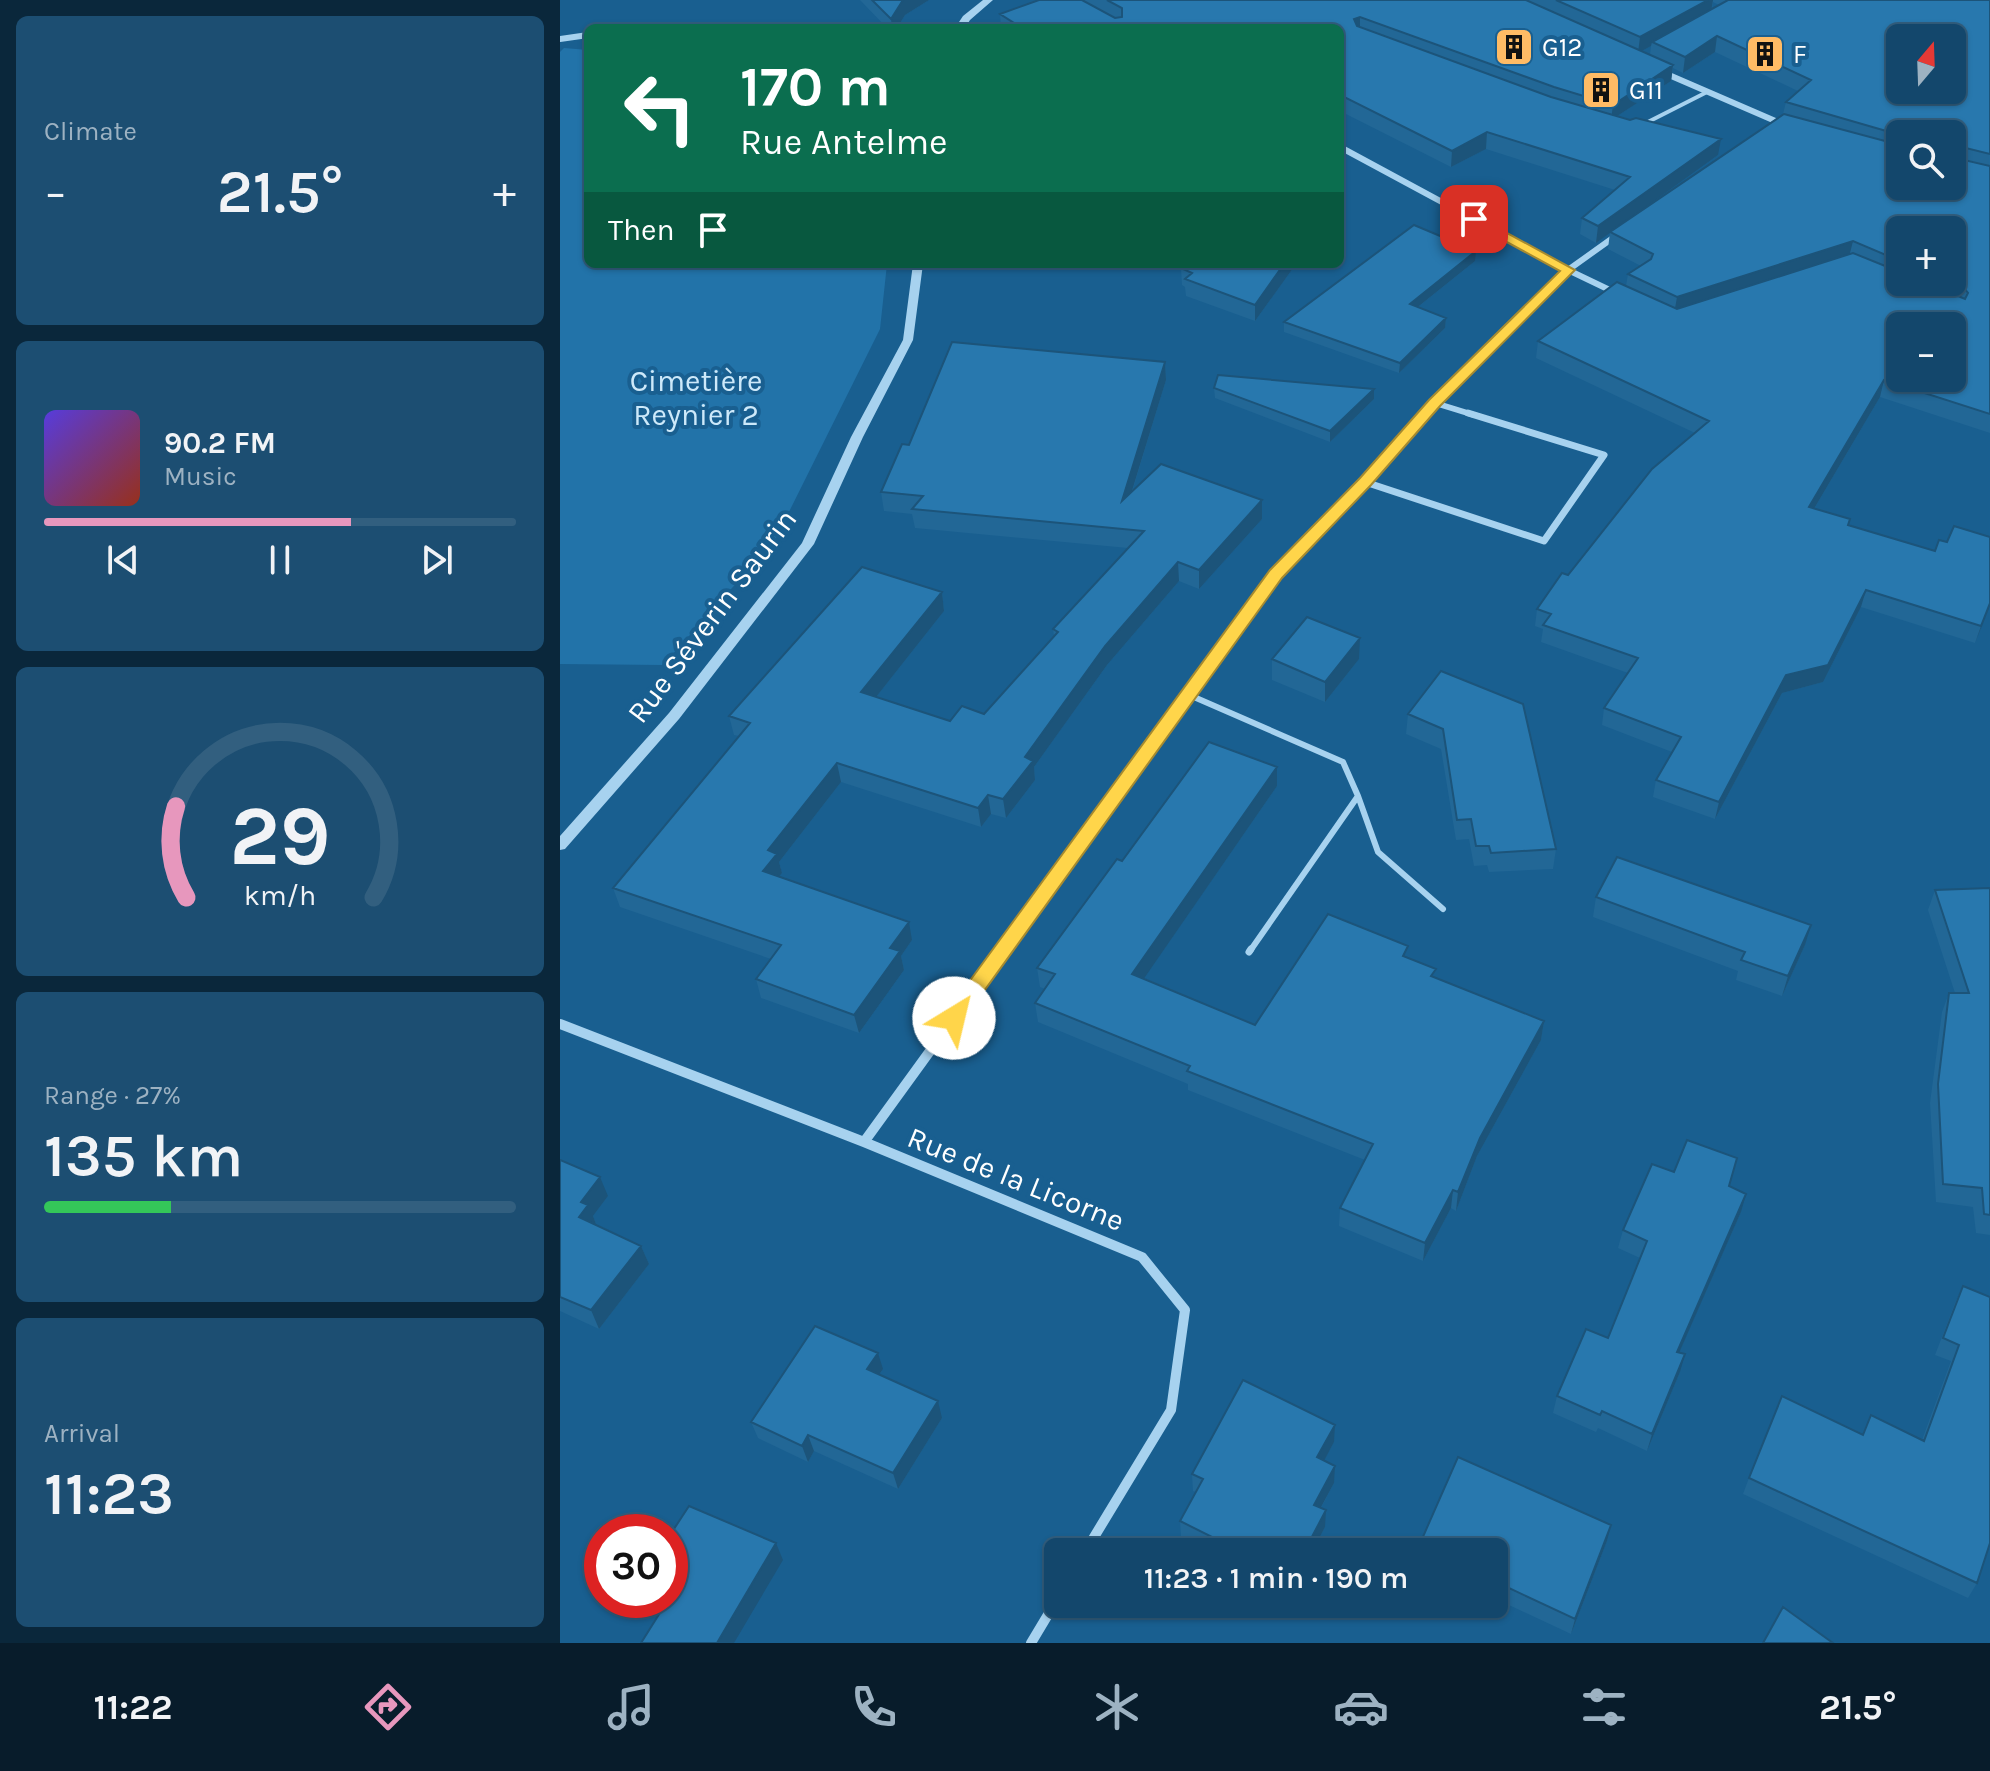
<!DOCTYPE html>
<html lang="en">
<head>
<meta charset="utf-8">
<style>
	body { margin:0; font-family:Karla,sans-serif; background:#1c4e72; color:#f1f3f6; height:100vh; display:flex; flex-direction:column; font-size:30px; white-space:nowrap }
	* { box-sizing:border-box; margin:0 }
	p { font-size:26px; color:#9db2c2 }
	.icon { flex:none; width:44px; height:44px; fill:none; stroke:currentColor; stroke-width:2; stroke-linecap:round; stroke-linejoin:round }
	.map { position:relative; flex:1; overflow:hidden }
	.details { display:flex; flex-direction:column; gap:16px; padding:16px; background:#0a273b; width:560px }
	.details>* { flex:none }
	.guide { position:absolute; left:24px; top:24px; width:760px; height:244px; border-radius:12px; box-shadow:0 2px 6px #0004,0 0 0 2px #325f7f; background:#0b6e4f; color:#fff; overflow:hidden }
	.needle { width:52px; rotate:19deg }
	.tools { position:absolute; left:1326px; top:24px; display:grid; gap:16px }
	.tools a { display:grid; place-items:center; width:80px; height:80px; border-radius:12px; background:#13476c; box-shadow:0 2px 6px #0004,0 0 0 2px #325f7f; font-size:40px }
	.speed { position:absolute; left:24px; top:1514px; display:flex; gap:16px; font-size:40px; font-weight:700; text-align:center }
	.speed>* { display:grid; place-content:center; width:104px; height:104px; border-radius:50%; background:#13476c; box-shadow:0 2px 6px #0004,0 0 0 2px #325f7f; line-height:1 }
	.speed .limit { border:12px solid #d22; background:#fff; color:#111 }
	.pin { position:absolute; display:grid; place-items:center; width:68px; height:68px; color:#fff; margin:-34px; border-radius:16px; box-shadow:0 4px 12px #0006 }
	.me { position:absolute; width:88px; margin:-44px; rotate:36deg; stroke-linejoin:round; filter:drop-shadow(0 0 6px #0008) }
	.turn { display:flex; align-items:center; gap:28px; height:168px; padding:0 24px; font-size:36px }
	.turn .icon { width:104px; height:104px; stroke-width:2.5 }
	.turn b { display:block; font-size:56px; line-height:68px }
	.then { display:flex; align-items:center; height:76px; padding:0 24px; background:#0003; gap:16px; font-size:30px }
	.big { font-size:60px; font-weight:600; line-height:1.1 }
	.details .widget { flex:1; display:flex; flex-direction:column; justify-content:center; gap:12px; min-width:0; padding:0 28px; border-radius:12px; background:#1c4e72 }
	.details .dial { align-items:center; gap:0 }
	.dial svg { height:208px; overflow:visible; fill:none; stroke:#325f7f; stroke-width:7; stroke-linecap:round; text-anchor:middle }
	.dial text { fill:#f1f3f6; stroke:none }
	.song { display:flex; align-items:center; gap:24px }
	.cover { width:96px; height:96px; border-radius:12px; background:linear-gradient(135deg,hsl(250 70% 55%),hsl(10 70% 35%)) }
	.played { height:8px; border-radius:4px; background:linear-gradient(90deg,#e797bd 65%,#325f7f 65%) }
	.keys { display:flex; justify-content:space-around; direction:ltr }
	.heat { display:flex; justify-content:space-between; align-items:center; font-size:44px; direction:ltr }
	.charge { height:12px; border-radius:6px; background:linear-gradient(90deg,#34c759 27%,#325f7f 0) }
	.trip { position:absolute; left:484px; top:1538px; width:464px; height:80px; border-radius:12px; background:#13476c; box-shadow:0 2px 6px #0004,0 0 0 2px #325f7f; font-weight:600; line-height:80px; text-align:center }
	.tabs { display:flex; height:128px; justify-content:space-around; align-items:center; background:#081c2b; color:#9db2c2 }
	.tabs .icon { width:56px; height:56px }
	.tabs .active { color:#e797bd }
	.tabs b { font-size:36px; color:#f1f3f6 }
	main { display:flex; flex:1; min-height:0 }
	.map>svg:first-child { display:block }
</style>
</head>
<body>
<main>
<section class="details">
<div class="widget"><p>Climate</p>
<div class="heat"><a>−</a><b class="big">21.5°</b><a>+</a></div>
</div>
<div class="widget">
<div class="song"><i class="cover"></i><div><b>90.2 FM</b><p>Music</p></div></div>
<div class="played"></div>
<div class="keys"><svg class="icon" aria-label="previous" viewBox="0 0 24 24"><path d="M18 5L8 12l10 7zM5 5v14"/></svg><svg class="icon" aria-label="pause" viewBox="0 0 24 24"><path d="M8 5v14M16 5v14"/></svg><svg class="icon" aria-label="next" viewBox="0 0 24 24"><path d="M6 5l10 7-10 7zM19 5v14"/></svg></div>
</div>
<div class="widget dial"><svg viewBox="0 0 100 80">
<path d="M14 69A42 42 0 1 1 86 69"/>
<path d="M14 69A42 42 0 0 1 10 34" stroke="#e797bd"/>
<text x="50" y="56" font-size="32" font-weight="700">29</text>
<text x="50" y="72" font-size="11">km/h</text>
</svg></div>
<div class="widget"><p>Range · 27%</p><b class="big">135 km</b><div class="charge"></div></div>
<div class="widget"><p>Arrival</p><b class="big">11:23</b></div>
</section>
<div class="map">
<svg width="1430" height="1643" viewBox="0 0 1430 1643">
	<rect width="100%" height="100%" fill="#195f90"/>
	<path fill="#2273a9" d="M 4,48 L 28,50 L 28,264 L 327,264 L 320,329 L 215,540 L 103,665 L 0,664 L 0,52 Z"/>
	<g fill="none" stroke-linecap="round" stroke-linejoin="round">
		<path stroke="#a7d2ef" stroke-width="4" d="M 1082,125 L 1147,92"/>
		<path stroke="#a7d2ef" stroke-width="6" d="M 627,694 L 783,762 L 798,796 L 690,951
			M 798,796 L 818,852 L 883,909"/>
		<path stroke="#a7d2ef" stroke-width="7" d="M 689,952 L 691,949"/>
		<path stroke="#a7d2ef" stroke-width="6" d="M 0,39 L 28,35
			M 1102,72 L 1220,123
			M 780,147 L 1008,270 L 1057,235
			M 875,403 L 914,415
			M 864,415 L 1008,270 L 1058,294"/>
		<path stroke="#a7d2ef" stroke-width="7" d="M 805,482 L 984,541 L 1044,455 L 908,413
			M 443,951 L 716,574 L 866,413"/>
		<path stroke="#a7d2ef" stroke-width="10" d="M 0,1024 L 304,1142 L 582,1257 L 625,1310 L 611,1410 L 525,1552
			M 304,1142 L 444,949
			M 471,1643 L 498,1598"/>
		<path fill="#a7d2ef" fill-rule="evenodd" d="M 423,0 L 433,0 L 410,20 L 405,28 L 395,28 L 403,16 Z
			M 353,264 L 363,264 L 353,340 L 303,437 L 254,544 L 119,719 L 5,849 L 0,850 L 0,836 L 109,713 L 242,543 L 291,437 L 343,340 Z"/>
	</g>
	<path fill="#226796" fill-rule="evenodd" d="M 300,0 L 369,0 L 345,15 L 337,28 L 327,28 Z
		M 479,0 L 1430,0 L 1430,433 L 1320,397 L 1254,509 L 1289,525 L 1430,606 L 1415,643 L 1301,607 L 1263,682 L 1222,693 L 1155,819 L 1093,797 L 1096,780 L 1112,752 L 1042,725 L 1044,708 L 1068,673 L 981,642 L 983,629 L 975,626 L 977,609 L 1135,433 L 976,358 L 978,341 L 1066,286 L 1068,274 L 1081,266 L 1048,249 L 1050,232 L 1036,243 L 1020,234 L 1022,218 L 1055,190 L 926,149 L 891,167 L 780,111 L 780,28 L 441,28 L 440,14 ZM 1153,2 L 1159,5 L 1152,9 ZM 1091,46 L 1090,55 L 1082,51 L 1083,50 ZM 1155,52 L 1238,91 L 1226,102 L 1223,114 L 1056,228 L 1158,155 L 1057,116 L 1111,81 L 1113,68 L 1123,73 ZM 1340,134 L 1392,134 L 1340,186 ZM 1340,230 L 1392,282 L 1340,282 Z
		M 915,261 L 858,307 L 886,318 L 885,328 L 839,373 L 724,332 L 724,322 Z
		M 736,264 L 695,321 L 626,296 L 625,287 L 622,285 L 621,268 Z
		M 605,362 L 606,380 L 572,492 L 702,500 L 702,519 L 639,589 L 619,581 L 547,665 L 474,767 L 475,780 L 446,818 L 431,814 L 421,827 L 281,782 L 219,862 L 222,873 L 219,877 L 352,940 L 341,956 L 344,970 L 299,1033 L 201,998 L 196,979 L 211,959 L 60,907 L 53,888 L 179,736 L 174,735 L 169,716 L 382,592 L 384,611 L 316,697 L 390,721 L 424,714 L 494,636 L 493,629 L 568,548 L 355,528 L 352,514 L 324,511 L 321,492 L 349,445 Z
		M 654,388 L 814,389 L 814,399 L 770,442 L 655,398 Z
		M 712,659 L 799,659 L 765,702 L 712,680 Z
		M 881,671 L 996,849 L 993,869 L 929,872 L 927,865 L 914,866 L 909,839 L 896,840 L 881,749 L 846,734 L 848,714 Z
		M 717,767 L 717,786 L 584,978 L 695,1025 L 848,958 L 875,978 L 984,1021 L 981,1040 L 917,1156 L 896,1211 L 891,1208 L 863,1261 L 779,1226 L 780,1208 L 805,1160 L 628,1090 L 628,1084 L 478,1022 L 475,1003 L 485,989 L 480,987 L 477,968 L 562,861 Z
		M 1430,888 L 1430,1235 L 1416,1233 L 1413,1207 L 1376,1202 L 1370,1103 L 1382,1012 L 1389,993 L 1395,993 L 1368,910 L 1375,890 Z
		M 1036,897 L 1245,945 L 1222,996 L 1176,980 L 1178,971 L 1033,917 Z
		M 0,1160 L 48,1196 L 33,1216 L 36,1224 L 81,1246 L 89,1264 L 39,1329 L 0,1311 Z
		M 1114,1172 L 1169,1186 L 1181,1212 L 1119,1352 L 1120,1372 L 1087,1451 L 1038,1428 L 1036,1432 L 993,1413 L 997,1396 L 1048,1338 L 1080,1258 L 1058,1248 L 1063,1230 Z
		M 1403,1286 L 1417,1583 L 1408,1598 L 1183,1494 L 1189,1478 L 1302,1435 L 1311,1415 L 1362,1440 L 1391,1361 L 1375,1355 L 1395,1303 Z
		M 323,1369 L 319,1375 L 382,1418 L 338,1489 L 254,1451 L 248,1462 L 198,1438 L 191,1422 Z
		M 774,1442 L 764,1460 L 774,1483 L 761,1508 L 765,1527 L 752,1552 L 650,1552 L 621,1537 L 620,1521 L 636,1492 L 633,1491 L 632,1474 Z
		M 1051,1525 L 1047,1541 L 1011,1634 L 934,1598 L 934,1552 L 860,1552 L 862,1539 Z"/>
	<path fill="#1c547a" d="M 343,0 L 369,0 L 345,15 L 337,28 L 332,28 L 331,19 Z
		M 1148,0 L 1153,0 L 1151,12 L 1092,42 L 1091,46 L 1078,53 L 1080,37 Z
		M 800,17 L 800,32 L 794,19 Z
		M 1157,36 L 1155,52 L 1123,73 L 1125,57 Z
		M 1113,65 L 1111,81 L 1051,120 L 1053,105 Z
		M 927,132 L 926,149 L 891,167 L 892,151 Z
		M 1161,139 L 1158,155 L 1036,243 L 1038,226 Z
		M 1398,146 L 1393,162 L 1392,163 L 1392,149 Z
		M 1293,241 L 1289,257 L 1114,314 L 1117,297 Z
		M 916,251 L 915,261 L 849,314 L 850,304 Z
		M 724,264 L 736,264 L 695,321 L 695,305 Z
		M 886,318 L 885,328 L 839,373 L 840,363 Z
		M 605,362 L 606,380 L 563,520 L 562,501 Z
		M 1324,380 L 1320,397 L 1245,524 L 1249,507 Z
		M 814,389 L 814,399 L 770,442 L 770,431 Z
		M 702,500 L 702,519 L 639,589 L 639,570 Z
		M 618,562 L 619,581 L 547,665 L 474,767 L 475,780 L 446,818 L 443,799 L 465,757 L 545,646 Z
		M 1306,590 L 1301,607 L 1263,682 L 1222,693 L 1155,819 L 1159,802 L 1226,675 Z
		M 382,592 L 384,611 L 305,711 L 301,692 Z
		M 1430,603 L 1430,606 L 1415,643 L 1421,626 Z
		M 800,638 L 799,659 L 765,702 L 765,682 Z
		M 277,763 L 281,782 L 219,862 L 222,873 L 208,890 L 203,871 L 208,850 Z
		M 717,767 L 717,786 L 574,993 L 572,974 Z
		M 428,795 L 431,814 L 421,827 L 418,808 Z
		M 349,922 L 352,940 L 341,956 L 344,970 L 299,1033 L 294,1015 L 330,948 Z
		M 1251,925 L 1245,945 L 1222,996 L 1228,976 Z
		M 984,1021 L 981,1040 L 917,1156 L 896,1211 L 898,1192 L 920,1138 Z
		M 40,1177 L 48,1196 L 33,1216 L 36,1224 L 19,1217 L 21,1202 Z
		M 893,1190 L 891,1208 L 863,1261 L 865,1243 Z
		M 1186,1194 L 1181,1212 L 1112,1369 L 1117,1352 Z
		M 81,1246 L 89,1264 L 39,1329 L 31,1310 Z
		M 318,1353 L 323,1369 L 311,1386 L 307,1369 Z
		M 1125,1354 L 1120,1372 L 1087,1451 L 1092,1434 Z
		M 378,1401 L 382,1418 L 338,1489 L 333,1473 Z
		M 775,1425 L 774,1442 L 757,1474 L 757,1457 Z
		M 248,1435 L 254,1451 L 248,1462 L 242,1446 Z
		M 775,1466 L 774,1483 L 753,1522 L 754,1505 Z
		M 766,1510 L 765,1527 L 752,1552 L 744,1552 Z
		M 1051,1525 L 1047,1541 L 1011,1634 L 1015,1619 Z
		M 216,1543 L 223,1560 L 174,1643 L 157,1643 Z"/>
	<path fill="#2878ae" stroke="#1c547a" stroke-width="2" fill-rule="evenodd" d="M 312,0 L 343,0 L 331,19 Z
		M 479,0 L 522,0 L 555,18 L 562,17 L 562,8 L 547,0 L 966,0 L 1113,65 L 1053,105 L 994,87 L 800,17 L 794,19 L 797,26 L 991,97 L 1070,120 L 1076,118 L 1161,139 L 1038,226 L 1022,218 L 1070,177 L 927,132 L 892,151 L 780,95 L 780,28 L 462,28 L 440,14 Z
		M 996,0 L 1148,0 L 1080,37 Z
		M 1168,0 L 1430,0 L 1430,154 L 1398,146 L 1392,149 L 1392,134 L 1340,135 L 1226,102 L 1251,80 L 1157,36 L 1125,57 L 1092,42 ZM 1340,38 L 1392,38 L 1392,90 L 1340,90 Z
		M 1224,114 L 1340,145 L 1340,186 L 1392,186 L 1392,152 L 1395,158 L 1430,166 L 1430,414 L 1324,380 L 1249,507 L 1290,519 L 1288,525 L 1375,551 L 1379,540 L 1387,542 L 1394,526 L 1430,537 L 1430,603 L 1421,626 L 1306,590 L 1268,665 L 1226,675 L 1159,802 L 1096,780 L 1121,737 L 1044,708 L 1078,658 L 983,625 L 991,614 L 977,609 L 1002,573 L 1008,575 L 1092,469 L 1149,421 L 978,341 L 1057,282 L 1117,309 L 1293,253 L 1340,272 L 1340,282 L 1364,282 L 1405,299 L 1408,293 L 1404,288 L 1390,282 L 1392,282 L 1392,230 L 1340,230 L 1340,261 L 1293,241 L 1117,297 L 1068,274 L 1091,259 L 1093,254 L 1050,232 ZM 1340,326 L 1392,326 L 1392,378 L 1340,378 Z
		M 854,225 L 916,251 L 850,304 L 886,318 L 840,363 L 724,322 Z
		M 626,264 L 724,264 L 695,305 L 625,279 L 632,273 L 621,268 Z
		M 392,342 L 605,362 L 562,501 L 601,464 L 702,500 L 639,570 L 618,562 L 545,646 L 465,757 L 473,761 L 443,799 L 428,795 L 418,808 L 277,763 L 208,850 L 217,854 L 203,871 L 349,922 L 330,948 L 340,951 L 294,1015 L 196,979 L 221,945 L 53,888 L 190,723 L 169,716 L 302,567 L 382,592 L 301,692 L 390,721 L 402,706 L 424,714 L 498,632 L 493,629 L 584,531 L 352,509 L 363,496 L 321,492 L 342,444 L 349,445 Z
		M 658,375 L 814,389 L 770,431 L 654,388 Z
		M 747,617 L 800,638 L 765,682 L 712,659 Z
		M 881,671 L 963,704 L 996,849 L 931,853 L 929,846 L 916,846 L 911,819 L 897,820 L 883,729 L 848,714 Z
		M 649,742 L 717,767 L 572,974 L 695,1025 L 768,914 L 848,946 L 843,956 L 876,969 L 871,976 L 984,1021 L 920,1138 L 898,1192 L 893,1190 L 865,1243 L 780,1208 L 813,1144 L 627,1071 L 630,1066 L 475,1003 L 495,974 L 477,968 L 557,859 L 562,861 Z
		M 1057,857 L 1251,925 L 1228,976 L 1181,960 L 1185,952 L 1036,897 Z
		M 1430,888 L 1430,1215 L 1424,1214 L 1422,1188 L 1383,1184 L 1378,1084 L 1389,993 L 1409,993 L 1375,890 Z
		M 1127,1140 L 1177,1158 L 1169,1186 L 1186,1194 L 1117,1352 L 1125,1354 L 1092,1434 L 1042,1411 L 1040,1415 L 997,1396 L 1026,1329 L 1048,1338 L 1087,1241 L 1063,1230 L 1092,1164 L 1114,1172 Z
		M 0,1160 L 40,1177 L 21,1202 L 28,1205 L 19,1217 L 81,1246 L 31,1310 L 0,1297 Z
		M 1403,1286 L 1430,1297 L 1430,1543 L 1417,1583 L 1189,1478 L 1222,1396 L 1303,1435 L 1311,1415 L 1364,1441 L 1399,1345 L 1383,1338 Z
		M 255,1326 L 318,1353 L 307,1369 L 378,1401 L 333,1473 L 248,1435 L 242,1446 L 191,1422 Z
		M 683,1380 L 775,1425 L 757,1457 L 775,1466 L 754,1505 L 766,1510 L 744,1552 L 682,1552 L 620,1521 L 643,1479 L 632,1474 Z
		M 898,1457 L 1051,1525 L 1015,1619 L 934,1581 L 934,1552 L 889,1552 L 862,1539 Z
		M 129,1506 L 216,1543 L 157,1643 L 81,1643 L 108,1600 L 110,1600 L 110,1597 L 114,1590 L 110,1589 L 110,1535 Z
		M 1223,1607 L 1273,1643 L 1203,1643 Z"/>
	<path fill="#ffd54a" stroke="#a68a30" stroke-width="2" d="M 914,215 L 1015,270 L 880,406 L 811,485 L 722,578 L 401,1023 L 387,1023 L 384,1018 L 387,1012 L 710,570 L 800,478 L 869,400 L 1000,271 L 910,222 L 908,219 Z"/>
	<defs>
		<g id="building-square" transform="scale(2)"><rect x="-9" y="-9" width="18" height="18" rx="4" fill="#ffbb65" stroke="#195f90"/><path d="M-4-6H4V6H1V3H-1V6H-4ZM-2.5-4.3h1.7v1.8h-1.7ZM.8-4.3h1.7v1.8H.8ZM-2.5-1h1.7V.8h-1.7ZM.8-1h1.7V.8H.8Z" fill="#111"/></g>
	</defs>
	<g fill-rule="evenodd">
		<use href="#building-square" x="954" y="47"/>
		<use href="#building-square" x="1205" y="54"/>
		<use href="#building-square" x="1041" y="90"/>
	</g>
	<g text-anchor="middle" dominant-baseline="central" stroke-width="8" stroke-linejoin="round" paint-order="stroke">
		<g font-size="26" fill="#fff" stroke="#195f90" text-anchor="start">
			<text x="982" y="47">G12</text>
			<text x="1233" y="54">F</text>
			<text x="1069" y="90">G11</text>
		</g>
		<g font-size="30" fill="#cde9fa" stroke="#195f90">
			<text x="136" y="381">Cimetière<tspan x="136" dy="34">Reynier 2</tspan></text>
		</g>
		<g font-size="30" fill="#fff" stroke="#195f90">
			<text transform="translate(152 616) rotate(-53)">Rue Séverin Saurin</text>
			<text transform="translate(456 1179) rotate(22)">Rue de la Licorne</text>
		</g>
	</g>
</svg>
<div class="tools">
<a><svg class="needle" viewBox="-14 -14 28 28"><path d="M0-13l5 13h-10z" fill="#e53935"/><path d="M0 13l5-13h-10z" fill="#9db2c2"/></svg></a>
<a><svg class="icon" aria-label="search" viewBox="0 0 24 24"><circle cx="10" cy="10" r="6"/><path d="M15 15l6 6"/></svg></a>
<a>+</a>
<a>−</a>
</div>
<div class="speed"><div class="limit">30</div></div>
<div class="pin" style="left:914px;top:219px;background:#d93025"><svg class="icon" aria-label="arrive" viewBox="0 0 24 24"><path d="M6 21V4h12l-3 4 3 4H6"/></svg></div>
<svg class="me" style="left:394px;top:1018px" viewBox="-20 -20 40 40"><circle r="19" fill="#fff"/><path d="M0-13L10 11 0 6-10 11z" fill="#ffd54a"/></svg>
<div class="trip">11:23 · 1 min · 190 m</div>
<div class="guide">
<div class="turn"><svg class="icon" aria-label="left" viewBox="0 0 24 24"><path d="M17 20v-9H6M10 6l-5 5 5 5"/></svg><div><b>170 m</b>Rue Antelme</div></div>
<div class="then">Then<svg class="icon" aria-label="arrive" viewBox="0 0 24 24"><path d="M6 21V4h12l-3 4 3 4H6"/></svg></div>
</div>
</div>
</main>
<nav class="tabs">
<b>11:22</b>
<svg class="icon active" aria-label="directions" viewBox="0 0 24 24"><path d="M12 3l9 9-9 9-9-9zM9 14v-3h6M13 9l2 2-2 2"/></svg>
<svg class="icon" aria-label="music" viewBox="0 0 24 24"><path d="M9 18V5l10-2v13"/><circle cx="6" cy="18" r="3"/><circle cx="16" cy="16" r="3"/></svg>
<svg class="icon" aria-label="phone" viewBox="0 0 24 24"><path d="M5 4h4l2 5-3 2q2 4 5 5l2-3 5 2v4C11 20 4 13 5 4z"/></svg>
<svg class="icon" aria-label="climate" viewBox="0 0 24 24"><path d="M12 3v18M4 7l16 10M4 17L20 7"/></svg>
<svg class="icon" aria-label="car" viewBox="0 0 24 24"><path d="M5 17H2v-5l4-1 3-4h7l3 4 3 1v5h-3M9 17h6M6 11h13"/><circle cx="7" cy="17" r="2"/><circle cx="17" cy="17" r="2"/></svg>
<svg class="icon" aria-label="filters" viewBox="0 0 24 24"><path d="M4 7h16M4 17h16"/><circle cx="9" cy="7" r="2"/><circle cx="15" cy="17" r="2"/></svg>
<b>21.5°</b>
</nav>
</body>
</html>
